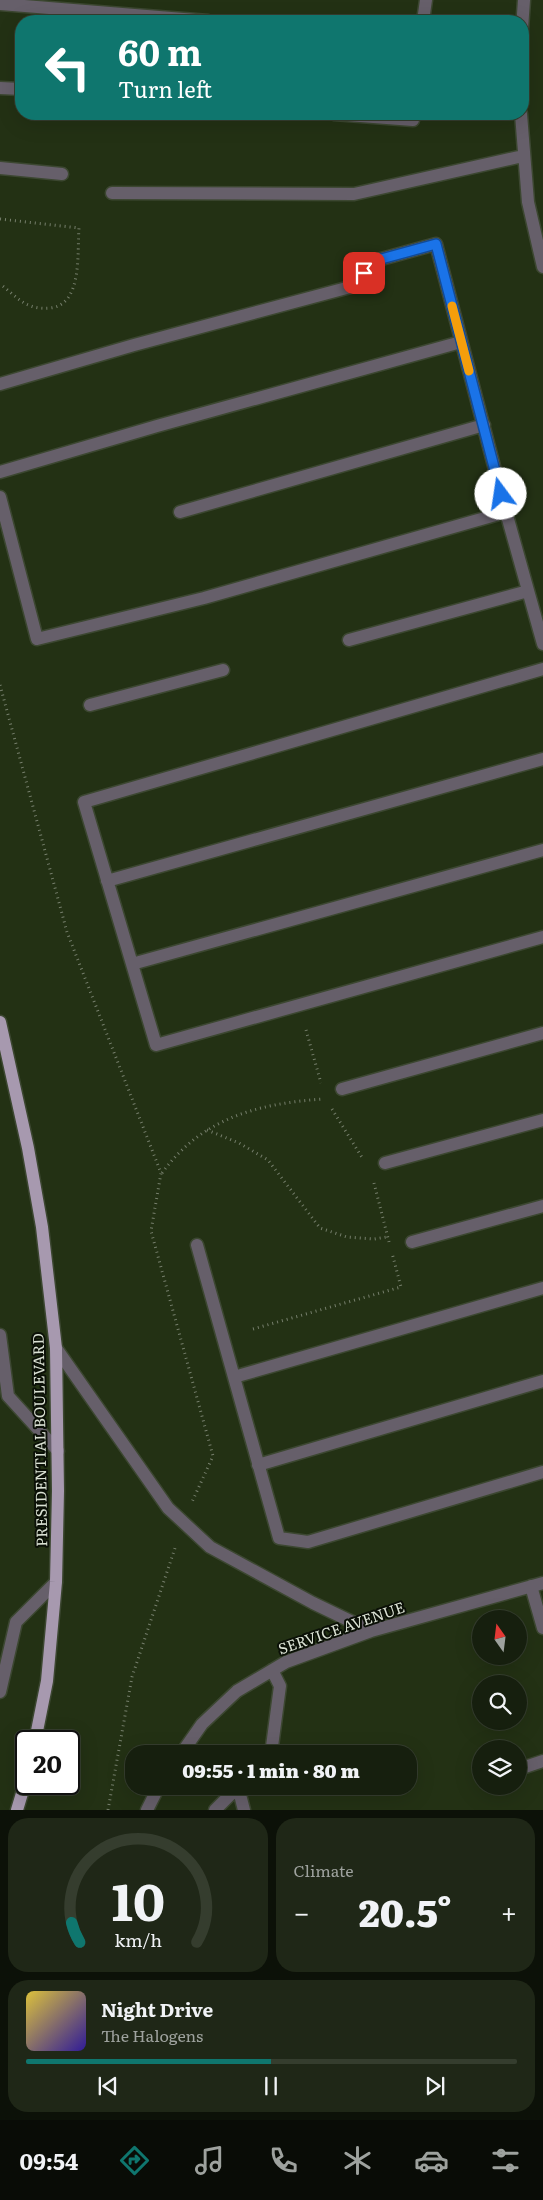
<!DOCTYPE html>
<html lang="en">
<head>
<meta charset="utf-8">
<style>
	body { margin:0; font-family:Literata,serif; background:#1f2717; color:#f1f3f6; height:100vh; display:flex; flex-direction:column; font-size:19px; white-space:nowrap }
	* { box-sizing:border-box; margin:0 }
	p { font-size:16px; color:#9ea29e }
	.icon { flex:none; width:28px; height:28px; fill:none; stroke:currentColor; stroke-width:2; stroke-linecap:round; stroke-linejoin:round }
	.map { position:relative; height:1810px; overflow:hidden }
	.details { display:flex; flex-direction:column; gap:8px; padding:8px; background:#0c1108; flex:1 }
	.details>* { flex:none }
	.banner { position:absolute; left:15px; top:15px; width:514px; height:105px; border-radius:20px; box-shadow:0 5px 20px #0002,0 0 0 1px #353d2e; background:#0f766e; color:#fff; overflow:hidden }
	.needle { width:32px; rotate:346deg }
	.tools { position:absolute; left:472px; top:1610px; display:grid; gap:10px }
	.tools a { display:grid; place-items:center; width:55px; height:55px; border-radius:50%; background:#161f0e; box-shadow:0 5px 20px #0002,0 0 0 1px #353d2e; font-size:25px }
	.speed { position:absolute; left:15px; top:1730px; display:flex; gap:10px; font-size:25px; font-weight:700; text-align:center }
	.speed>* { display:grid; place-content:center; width:65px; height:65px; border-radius:50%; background:#161f0e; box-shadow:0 5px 20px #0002,0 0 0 1px #353d2e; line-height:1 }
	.speed .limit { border:2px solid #111; border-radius:8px; background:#fff; color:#111 }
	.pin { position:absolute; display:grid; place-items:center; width:42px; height:42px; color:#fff; margin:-21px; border-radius:10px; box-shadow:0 2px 8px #0006 }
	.me { position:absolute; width:55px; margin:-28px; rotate:346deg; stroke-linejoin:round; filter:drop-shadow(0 0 4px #0008) }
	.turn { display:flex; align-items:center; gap:18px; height:105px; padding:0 20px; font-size:22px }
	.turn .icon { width:65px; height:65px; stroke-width:2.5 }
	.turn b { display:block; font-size:35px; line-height:42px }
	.big { font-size:38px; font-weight:800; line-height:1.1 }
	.details .tile { flex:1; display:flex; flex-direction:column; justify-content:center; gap:8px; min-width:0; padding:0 18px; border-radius:20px; background:#1f2717 }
	.details .dial { align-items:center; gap:0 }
	.dial svg { height:130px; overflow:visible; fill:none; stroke:#353d2e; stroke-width:7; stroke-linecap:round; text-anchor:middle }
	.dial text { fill:#f1f3f6; stroke:none }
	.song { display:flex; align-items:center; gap:15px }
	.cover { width:60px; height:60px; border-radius:8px; background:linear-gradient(135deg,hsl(50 70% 55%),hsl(250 70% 35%)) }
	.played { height:5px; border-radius:2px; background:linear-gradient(90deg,#0f766e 50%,#353d2e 50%) }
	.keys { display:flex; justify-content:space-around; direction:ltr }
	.heat { display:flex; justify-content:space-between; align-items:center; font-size:28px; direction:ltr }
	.details .tiles { flex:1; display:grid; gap:8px; grid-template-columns:1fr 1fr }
	.tile:last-child { grid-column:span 2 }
	.trip { position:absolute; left:125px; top:1745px; width:292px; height:50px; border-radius:20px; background:#161f0e; box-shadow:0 5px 20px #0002,0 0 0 1px #353d2e; font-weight:800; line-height:50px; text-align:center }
	.dock { display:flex; height:80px; justify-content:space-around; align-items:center; background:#090c06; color:#9ea29e }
	.dock .icon { width:35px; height:35px }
	.dock .on { color:#0f766e }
	.dock b { font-size:22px; color:#f1f3f6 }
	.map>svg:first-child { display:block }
</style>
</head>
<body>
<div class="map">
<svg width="543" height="1810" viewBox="0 0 543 1810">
	<rect width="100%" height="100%" fill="#1e2912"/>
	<path fill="#233114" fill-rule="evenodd" d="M 0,0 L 543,0 L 543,1810 L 0,1810 ZM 21,21 L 522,21 L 522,114 L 21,114 ZM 481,1619 L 519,1619 L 519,1656 L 481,1656 ZM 481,1684 L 519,1684 L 519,1721 L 481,1721 ZM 26,1741 L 69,1741 L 69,1784 L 26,1784 ZM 481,1749 L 519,1749 L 519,1786 L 481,1786 ZM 134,1754 L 409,1754 L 409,1786 L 134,1786 Z"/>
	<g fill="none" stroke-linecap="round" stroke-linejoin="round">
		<g stroke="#3c4731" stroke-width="15">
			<path id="minor" d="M 0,4 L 208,21
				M 423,21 L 426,0
				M 522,29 L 524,0
				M 0,88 L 21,89
				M 334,114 L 413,120 L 414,114
				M 521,114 L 528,202 L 543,267
				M 0,168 L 62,174
				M 112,193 L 354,194 L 523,156
				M 0,384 L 134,345 L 354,286 L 374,261 L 436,244 L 506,512 L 543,644
				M 0,472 L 157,426 L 461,342
				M 0,497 L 37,639 L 204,598 L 506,512
				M 180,512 L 484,425
				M 349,640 L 528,591
				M 543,669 L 84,802 L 156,1045 L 543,937
				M 90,705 L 223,670
				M 107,881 L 543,759
				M 132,964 L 543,850
				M 342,1089 L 543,1033
				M 385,1163 L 543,1120
				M 412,1242 L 543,1206
				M 197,1245 L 279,1538 L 308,1542 L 543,1472
				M 0,1335 L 8,1396 L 58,1451
				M 56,1348 L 168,1508 L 210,1547 L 313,1603 L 371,1631
				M 234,1377 L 543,1288
				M 258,1465 L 543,1381
				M 531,1586 L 543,1628
				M 0,1692 L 16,1622 L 56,1582
				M 181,1754 L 202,1724 L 237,1691 L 286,1662 L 371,1631 L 543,1583
				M 271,1754 L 280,1686 L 272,1670
				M 519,1769 L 543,1761
				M 238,1787 L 244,1810
				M 147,1810 L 159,1786
				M 215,1810 L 239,1786"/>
		</g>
		<g stroke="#3c4731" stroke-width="15">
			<path id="major" d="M 0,1022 L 28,1148 L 42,1227 L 56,1348 L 58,1491 L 56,1582 L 47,1681 L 35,1741
				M 17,1810 L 26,1780"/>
		</g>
		<path stroke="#767f6c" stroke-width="3" stroke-dasharray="1 4" stroke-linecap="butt" d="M 0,219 L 79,228 C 77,252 83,305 50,308 C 39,309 30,307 21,301 C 14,296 7,289 0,284
			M 0,685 L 67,932 L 161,1173 L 151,1231 L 213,1456 L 192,1502
			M 306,1030 L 321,1083
			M 332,1109 L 363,1159
			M 207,1130 L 239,1143 L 268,1160 L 320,1228 L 347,1237 L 374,1239 L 387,1237
			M 162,1173 C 202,1118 257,1104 322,1099
			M 374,1183 L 389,1242
			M 253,1329 L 401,1287 L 392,1253
			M 108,1810 L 132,1677 L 176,1545"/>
		<use href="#minor" stroke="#665f6a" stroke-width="12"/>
		<use href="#major" stroke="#a799af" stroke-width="12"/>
	</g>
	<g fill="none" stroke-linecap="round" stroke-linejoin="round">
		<g stroke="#114b97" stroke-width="12">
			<path id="route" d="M 364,273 L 374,261 L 436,244 L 501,494"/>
		</g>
		<use href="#route" stroke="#1a73e8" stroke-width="9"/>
		<path stroke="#f59e0b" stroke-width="9" d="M 452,306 L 469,371"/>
	</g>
	<g text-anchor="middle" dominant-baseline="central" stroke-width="4" stroke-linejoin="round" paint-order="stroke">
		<g font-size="15" fill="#dbe2d4" stroke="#0b1007">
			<text transform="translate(39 1440) rotate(-91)">PRESIDENTIAL BOULEVARD</text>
			<text transform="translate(341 1627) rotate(-19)">SERVICE AVENUE</text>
		</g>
	</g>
</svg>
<div class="tools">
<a><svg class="needle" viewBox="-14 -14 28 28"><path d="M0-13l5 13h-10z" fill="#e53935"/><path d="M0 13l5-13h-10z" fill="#9ea29e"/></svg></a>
<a><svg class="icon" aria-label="search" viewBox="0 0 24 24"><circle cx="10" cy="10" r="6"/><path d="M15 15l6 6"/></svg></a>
<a><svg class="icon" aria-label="layers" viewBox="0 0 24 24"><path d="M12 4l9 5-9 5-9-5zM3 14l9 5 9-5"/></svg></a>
</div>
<div class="speed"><div class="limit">20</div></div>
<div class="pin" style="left:364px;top:273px;background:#d93025"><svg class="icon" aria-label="arrive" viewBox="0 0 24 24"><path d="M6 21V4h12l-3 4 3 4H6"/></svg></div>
<svg class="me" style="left:501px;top:494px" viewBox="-20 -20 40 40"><circle r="19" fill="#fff"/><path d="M0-13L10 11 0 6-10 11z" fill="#1a73e8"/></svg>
<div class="trip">09:55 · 1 min · 80 m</div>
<div class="banner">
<div class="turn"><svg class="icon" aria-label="left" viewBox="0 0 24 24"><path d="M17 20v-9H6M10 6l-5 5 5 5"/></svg><div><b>60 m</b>Turn left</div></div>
</div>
</div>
<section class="details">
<div class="tiles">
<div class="tile dial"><svg viewBox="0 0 100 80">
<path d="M14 69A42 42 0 1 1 86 69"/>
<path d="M14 69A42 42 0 0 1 9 57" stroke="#0f766e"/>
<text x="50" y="56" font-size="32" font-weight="700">10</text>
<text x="50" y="72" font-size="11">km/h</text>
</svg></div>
<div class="tile"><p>Climate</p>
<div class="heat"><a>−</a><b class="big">20.5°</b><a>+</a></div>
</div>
<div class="tile">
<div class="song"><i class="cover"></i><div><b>Night Drive</b><p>The Halogens</p></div></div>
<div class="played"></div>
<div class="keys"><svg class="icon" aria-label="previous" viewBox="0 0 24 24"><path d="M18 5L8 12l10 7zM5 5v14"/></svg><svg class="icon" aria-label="pause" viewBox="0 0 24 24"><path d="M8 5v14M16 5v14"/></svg><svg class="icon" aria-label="next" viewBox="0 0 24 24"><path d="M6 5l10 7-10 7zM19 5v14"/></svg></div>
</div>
</div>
</section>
<nav class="dock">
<b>09:54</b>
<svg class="icon on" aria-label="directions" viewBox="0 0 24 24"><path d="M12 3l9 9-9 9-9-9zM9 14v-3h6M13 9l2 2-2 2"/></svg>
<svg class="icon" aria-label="music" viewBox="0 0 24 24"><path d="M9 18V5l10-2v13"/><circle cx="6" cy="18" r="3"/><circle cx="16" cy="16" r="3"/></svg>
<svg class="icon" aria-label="phone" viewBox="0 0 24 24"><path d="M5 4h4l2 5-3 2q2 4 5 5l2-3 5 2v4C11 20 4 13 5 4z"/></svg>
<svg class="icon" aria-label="climate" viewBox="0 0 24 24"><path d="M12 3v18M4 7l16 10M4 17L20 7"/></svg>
<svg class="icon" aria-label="car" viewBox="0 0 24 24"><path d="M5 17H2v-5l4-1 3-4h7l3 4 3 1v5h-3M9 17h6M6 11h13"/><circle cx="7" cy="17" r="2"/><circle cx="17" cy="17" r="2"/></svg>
<svg class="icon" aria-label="filters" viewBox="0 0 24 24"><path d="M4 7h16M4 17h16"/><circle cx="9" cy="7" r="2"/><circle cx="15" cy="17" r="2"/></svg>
</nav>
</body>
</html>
